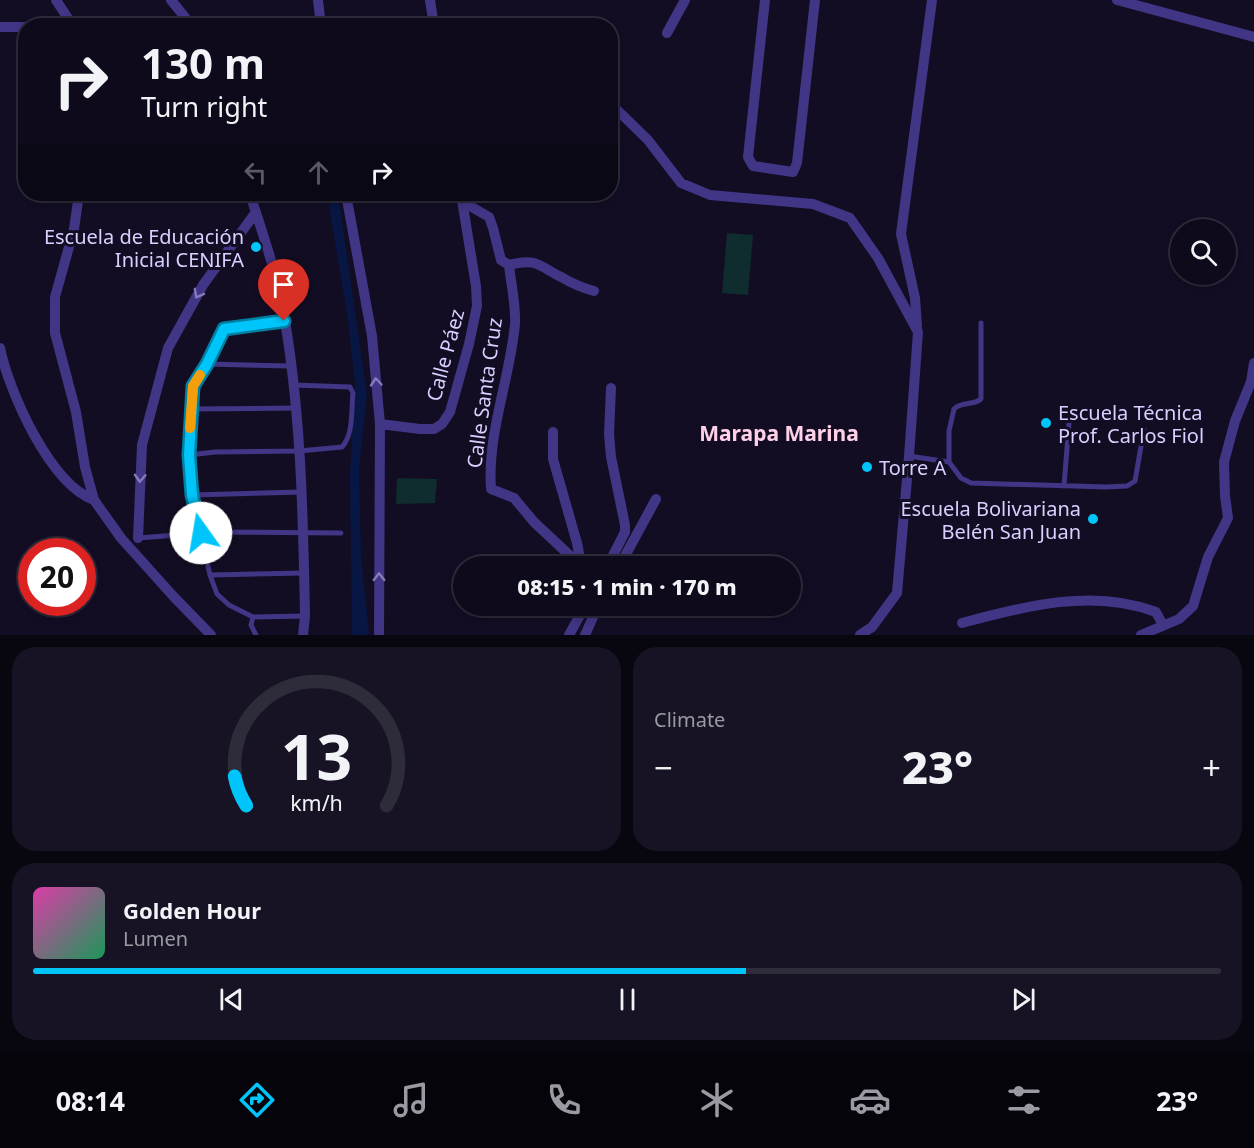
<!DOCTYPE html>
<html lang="en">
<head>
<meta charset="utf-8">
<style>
	body { margin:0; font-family:"Noto Sans",sans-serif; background:#171324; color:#f1f3f6; height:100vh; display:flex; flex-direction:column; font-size:22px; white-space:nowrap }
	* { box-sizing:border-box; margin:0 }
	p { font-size:20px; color:#9b9aa3 }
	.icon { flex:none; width:33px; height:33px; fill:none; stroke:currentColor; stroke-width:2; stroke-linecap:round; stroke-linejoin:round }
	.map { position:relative; height:635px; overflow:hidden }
	.drawer { display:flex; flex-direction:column; gap:12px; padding:12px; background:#08060f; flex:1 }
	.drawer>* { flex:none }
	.guide { position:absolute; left:18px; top:18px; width:600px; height:183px; border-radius:24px; box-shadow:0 3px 9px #0003,0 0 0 2px #2e2b3a; background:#0e0a1b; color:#f1f3f6; overflow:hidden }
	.controls { position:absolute; left:1170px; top:219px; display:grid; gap:12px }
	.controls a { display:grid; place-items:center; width:66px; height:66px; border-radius:50%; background:#0e0a1b; box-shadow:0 3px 9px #0003,0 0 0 2px #2e2b3a; font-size:30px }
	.speed { position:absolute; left:18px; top:538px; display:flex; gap:12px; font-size:30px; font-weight:700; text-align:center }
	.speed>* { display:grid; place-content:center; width:78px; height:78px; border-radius:50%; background:#0e0a1b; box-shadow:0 3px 9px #0003,0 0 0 2px #2e2b3a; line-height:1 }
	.speed .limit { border:9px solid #d22; background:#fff; color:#111 }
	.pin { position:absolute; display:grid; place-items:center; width:51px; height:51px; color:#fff; margin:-62px -26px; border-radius:50% 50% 50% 0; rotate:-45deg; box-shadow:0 0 6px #0007 }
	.pin .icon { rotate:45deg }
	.me { position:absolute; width:66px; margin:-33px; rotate:347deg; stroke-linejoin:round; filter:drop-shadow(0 0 4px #0008) }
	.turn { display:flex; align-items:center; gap:21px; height:126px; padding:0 24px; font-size:27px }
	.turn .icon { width:78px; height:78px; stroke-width:2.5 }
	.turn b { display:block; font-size:42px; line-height:51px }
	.lanes { display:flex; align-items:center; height:57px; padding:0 24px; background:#0003; justify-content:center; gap:30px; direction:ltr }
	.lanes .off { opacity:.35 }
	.big { font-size:45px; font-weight:800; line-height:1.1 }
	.drawer .tile { flex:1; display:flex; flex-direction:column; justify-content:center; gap:9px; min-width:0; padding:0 21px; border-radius:24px; background:#171324 }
	.drawer .dial { align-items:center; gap:0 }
	.dial svg { height:156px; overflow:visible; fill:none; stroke:#2e2b3a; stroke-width:7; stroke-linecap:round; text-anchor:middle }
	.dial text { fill:#f1f3f6; stroke:none }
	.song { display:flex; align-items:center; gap:18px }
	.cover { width:72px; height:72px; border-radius:9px; background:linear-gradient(135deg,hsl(320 70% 55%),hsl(150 70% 35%)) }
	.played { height:6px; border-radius:3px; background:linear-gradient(90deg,#00c5fa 60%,#2e2b3a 60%) }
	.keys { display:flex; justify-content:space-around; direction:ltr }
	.heat { display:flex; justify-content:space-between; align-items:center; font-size:33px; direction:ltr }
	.drawer .tiles { flex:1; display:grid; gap:12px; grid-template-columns:1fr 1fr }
	.tile:last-child { grid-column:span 2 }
	.trip { position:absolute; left:453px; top:556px; width:348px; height:60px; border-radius:30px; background:#0e0a1b; box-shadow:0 3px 9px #0003,0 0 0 2px #2e2b3a; font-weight:800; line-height:60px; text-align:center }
	.dock { display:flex; height:96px; justify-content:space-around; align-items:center; background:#06040b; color:#9b9aa3 }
	.dock .icon { width:42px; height:42px }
	.dock .active { color:#00c5fa }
	.dock b { font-size:27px; color:#f1f3f6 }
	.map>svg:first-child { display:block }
</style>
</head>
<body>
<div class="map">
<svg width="1254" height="635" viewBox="0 0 1254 635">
	<rect width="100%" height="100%" fill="#130d24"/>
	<path fill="#0f2c2e" d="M 727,233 L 753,235 L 748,295 L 722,293 Z
		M 397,478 L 437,479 L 435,503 L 396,504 Z"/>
	<path fill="#071643" d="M 327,194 L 338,194 L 367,395 L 359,467 L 361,555 L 369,635 L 352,635 L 350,476 L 355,383 L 348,320 Z"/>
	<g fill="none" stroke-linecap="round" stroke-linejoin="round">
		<path stroke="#413585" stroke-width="5" d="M 284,321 L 224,329 L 207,364 L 193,386 L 190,409 L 189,455 L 192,495 L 210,575 L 217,594 L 229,605 L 253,617 L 305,616
			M 207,364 L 290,366
			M 190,409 L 297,408
			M 189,455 L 215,452 L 299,451 L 342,447 C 354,434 351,409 353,393 L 350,387 L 293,385
			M 909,456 L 949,462 L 961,478 L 971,483 L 1106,487 L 1127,486 L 1135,481 L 1144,429
			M 949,462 L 949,431 L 954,409 C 962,401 973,406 981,399 L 981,323
			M 1064,486 L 1069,423
			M 192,495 L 302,492
			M 138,538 L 218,532 L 341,533
			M 210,575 L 304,573
			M 253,617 L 251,625 L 256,635"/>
		<path stroke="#413585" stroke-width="10" d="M 56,0 L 73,26
			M 171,0 L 192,26
			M 318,0 L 321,26
			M 430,0 L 434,26
			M 765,0 L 748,157 L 753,166 L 793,172 L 797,163 L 815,0
			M 1117,0 L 1254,37
			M 0,27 L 26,27
			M 667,33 L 685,0
			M 610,103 L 648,140 L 681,183 L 710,195 L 813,204 L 850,218 L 878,258 L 918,332 L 909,456 L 897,593 L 872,627 L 860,635
			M 79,194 L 74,229 L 55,297 L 55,333 L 76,412 L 85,467 L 94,500 L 121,538 L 174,597 L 211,635
			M 250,194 C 260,226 274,265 281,298 C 301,404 303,510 305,616 L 303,635
			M 346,194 L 372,336 L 380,424 L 379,635
			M 463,202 L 489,217 L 493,228 L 501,260 L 509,265 C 511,284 516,305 515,324 C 510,379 487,433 491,489 L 514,498 L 534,522 L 582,567
			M 509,265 C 537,257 540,267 563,278 C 573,284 583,288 594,291
			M 917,326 L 915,298 L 901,234 L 932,0
			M 0,348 C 9,392 50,484 94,500
			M 380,424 L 420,429 L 434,429 L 442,424 L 450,412 L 469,344 L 477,306 L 476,286 L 461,194
			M 553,432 L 553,459 L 577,543 L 581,564
			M 138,538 L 142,445 L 168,348 L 203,285 L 256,212
			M 607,567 L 625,532 L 625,525 L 611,457 L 609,434 L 611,388
			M 619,567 L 656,499
			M 962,623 C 1024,606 1094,588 1156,612 L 1163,625
			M 569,635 L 585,606
			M 585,635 L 598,606
			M 1141,635 L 1179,619 L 1193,606 L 1208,557 L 1228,518 L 1225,496 L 1224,462 L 1235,421 L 1251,382 L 1254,363"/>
	</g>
	<defs><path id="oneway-chevron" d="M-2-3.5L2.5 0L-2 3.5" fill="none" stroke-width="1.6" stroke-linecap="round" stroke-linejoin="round" transform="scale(1.5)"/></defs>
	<g stroke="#867abc">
		<use href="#oneway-chevron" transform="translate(198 294) rotate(119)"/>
		<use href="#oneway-chevron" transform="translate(376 382) rotate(-95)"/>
		<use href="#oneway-chevron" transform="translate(140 478) rotate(93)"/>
		<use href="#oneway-chevron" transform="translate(379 577) rotate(-90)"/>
	</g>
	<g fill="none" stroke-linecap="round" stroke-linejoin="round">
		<g stroke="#0080a2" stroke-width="15">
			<path id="route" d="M 201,533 L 192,495 L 189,455 L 193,386 L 207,364 L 224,329 L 284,321"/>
		</g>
		<use href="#route" stroke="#00c5fa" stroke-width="10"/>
		<path stroke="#f59e0b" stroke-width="10" d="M 190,428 L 193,386 L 200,375"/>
	</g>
	<g fill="#00c5fa" stroke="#130d24" stroke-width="2">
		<circle cx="256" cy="247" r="6"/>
		<circle cx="1046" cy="423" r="6"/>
		<circle cx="867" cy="467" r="6"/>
		<circle cx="1093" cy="519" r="6"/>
	</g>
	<g text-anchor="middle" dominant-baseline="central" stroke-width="6" stroke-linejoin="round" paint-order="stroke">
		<g font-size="20" fill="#dacfff" stroke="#130d24" text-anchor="end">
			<text x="244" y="236">Escuela de Educación<tspan x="244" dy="23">Inicial CENIFA</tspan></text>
			<text x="1058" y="412" text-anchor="start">Escuela Técnica<tspan x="1058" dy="23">Prof. Carlos Fiol</tspan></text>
			<text x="879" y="467" text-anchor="start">Torre A</text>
			<text x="1081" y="508">Escuela Bolivariana<tspan x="1081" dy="23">Belén San Juan</tspan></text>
		</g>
		<g font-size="20" fill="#dacfff" stroke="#130d24">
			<text transform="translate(445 355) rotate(-75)">Calle Páez</text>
			<text transform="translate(484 393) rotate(-82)">Calle Santa Cruz</text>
		</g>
		<g font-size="21" font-weight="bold" fill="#ffd1e9" stroke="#130d24">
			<text x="779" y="433">Marapa Marina</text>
		</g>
	</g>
</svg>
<div class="controls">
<a><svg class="icon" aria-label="search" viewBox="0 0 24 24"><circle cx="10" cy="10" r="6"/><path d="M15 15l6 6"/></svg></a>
</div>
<div class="speed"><div class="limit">20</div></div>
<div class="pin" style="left:284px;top:321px;background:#d93025"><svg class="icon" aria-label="arrive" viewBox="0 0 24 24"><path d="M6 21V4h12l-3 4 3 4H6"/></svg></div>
<svg class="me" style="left:201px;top:533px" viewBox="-20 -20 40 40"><circle r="19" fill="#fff"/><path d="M0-13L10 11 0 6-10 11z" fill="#00c5fa"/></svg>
<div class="trip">08:15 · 1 min · 170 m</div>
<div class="guide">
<div class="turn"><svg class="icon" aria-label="right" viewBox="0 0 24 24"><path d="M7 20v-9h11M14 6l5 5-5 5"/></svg><div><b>130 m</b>Turn right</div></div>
<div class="lanes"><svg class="icon off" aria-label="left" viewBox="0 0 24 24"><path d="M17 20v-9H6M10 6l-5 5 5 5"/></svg><svg class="icon off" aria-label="ahead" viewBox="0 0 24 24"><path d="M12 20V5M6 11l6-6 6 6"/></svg><svg class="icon" aria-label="right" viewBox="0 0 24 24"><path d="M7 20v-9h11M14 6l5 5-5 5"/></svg></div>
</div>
</div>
<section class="drawer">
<div class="tiles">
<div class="tile dial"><svg viewBox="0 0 100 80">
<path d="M14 69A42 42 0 1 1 86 69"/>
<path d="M14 69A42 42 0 0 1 8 54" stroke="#00c5fa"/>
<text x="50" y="56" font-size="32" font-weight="700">13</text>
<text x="50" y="72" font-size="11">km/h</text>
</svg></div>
<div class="tile"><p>Climate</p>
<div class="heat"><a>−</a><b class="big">23°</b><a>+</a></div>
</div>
<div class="tile">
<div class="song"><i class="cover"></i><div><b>Golden Hour</b><p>Lumen</p></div></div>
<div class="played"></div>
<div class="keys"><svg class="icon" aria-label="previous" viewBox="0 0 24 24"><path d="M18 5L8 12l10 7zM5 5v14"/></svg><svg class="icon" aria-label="pause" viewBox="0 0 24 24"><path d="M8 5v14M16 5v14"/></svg><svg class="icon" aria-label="next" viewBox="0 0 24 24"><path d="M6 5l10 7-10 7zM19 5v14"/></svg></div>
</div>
</div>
</section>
<nav class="dock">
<b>08:14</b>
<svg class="icon active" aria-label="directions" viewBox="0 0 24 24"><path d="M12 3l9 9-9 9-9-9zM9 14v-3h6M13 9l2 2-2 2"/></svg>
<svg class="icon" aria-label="music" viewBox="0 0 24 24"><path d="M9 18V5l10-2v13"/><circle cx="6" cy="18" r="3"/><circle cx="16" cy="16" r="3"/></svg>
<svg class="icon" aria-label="phone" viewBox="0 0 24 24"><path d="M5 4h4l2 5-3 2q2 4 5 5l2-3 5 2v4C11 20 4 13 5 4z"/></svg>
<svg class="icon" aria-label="climate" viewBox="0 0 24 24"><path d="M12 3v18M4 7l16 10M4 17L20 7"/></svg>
<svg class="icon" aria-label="car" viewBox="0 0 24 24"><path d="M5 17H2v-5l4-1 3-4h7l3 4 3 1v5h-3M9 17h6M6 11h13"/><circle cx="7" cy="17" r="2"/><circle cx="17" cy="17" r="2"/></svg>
<svg class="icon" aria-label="filters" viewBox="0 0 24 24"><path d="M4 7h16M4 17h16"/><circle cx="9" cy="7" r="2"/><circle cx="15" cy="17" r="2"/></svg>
<b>23°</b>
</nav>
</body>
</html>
